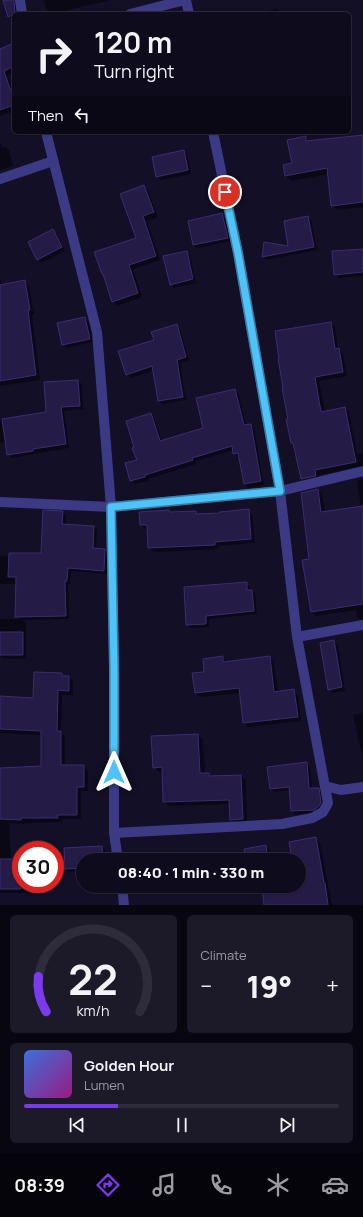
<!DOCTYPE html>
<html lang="en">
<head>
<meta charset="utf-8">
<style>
	body { margin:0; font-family:Manrope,sans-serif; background:#1c1929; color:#f1f3f6; height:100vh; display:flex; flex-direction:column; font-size:15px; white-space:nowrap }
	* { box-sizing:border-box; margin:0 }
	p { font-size:13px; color:#9b9ba3 }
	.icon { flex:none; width:22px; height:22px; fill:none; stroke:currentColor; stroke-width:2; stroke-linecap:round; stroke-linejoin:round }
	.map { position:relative; height:905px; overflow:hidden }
	.side { display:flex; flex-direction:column; gap:10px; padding:10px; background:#08060f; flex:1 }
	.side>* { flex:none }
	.guide { position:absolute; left:12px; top:12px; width:339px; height:122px; border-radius:6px; box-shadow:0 1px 3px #0004,0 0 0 1px #2e2b3b; background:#0e0b1c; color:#f1f3f6; overflow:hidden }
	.speed { position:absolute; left:12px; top:841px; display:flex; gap:8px; font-size:20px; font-weight:700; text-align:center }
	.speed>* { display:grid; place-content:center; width:52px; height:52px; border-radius:50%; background:#0e0b1c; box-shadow:0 1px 3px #0004,0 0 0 1px #2e2b3b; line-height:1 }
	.speed .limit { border:6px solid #d22; background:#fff; color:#111 }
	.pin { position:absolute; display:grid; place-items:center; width:34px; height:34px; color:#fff; margin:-17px; border:2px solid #fff; border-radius:50%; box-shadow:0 1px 4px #0007 }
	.me { position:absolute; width:44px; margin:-22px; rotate:0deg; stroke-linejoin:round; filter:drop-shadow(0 0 3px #0008) }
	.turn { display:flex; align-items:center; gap:14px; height:84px; padding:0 16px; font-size:18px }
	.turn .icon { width:52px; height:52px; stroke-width:2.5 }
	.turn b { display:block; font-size:28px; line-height:34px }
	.then { display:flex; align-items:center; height:38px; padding:0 16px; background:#0003; gap:8px; font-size:15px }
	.big { font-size:30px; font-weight:800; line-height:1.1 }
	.side .card { flex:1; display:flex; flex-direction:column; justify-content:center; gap:6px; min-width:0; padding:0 14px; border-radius:6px; background:#1c1929 }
	.side .dial { align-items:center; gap:0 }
	.dial svg { height:104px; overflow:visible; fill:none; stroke:#2e2b3b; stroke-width:7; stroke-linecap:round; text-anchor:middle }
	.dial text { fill:#f1f3f6; stroke:none }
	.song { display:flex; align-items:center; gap:12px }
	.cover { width:48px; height:48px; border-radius:6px; background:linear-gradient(135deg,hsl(220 70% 55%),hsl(310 70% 35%)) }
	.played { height:4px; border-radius:2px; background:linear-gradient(90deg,#7c3aed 30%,#2e2b3b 30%) }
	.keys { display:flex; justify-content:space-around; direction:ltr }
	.heat { display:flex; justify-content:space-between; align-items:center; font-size:22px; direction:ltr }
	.side .tiles { flex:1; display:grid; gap:10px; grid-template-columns:1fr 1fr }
	.card:last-child { grid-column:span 2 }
	.trip { position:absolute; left:76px; top:853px; width:230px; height:40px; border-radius:20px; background:#0e0b1c; box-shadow:0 1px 3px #0004,0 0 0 1px #2e2b3b; font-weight:800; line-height:40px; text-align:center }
	.tabs { display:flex; height:64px; justify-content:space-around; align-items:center; background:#06040b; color:#9b9ba3 }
	.tabs .icon { width:28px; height:28px }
	.tabs .selected { color:#7c3aed }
	.tabs b { font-size:18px; color:#f1f3f6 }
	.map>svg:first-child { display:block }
</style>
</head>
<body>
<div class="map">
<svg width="363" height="905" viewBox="0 0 363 905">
	<rect width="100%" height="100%" fill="#130f26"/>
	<path fill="#0007" d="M 5,0 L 18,0 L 19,14 L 14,14 L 14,21 L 9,16 Z
		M 44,0 L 108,0 L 108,1 L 51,14 L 46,9 Z
		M 277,9 L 281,14 L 253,14 Z
		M 14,48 L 14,73 L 8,76 L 14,94 L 14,111 L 0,116 L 0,50 Z
		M 363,136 L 363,207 L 337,210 L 332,205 L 329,174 L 291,181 L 286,176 L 293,164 L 305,137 L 309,141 Z
		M 0,142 L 2,148 L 5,147 L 9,150 L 13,166 L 0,170 Z
		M 184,151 L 187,155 L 191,174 L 161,180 L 157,176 Z
		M 144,186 L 148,191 L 158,217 L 147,221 L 160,260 L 133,269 L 142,297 L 117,306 L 113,301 L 105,276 L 102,274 L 137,239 Z
		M 222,214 L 225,218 L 231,241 L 197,248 L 194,245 Z
		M 308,217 L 311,220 L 317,250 L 266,260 L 263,256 L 290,247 Z
		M 53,230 L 57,234 L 65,251 L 41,263 L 38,259 Z
		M 363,250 L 363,276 L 339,278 L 335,274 Z
		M 187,252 L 190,256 L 196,283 L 174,288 L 171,284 Z
		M 0,277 L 2,286 L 25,281 L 29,286 L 34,314 L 32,315 L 40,380 L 0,386 Z
		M 85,318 L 89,322 L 93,342 L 66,348 L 63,345 Z
		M 330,323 L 335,327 L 338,349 L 343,354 L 347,376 L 319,381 L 325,412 L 344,408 L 349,412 L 357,454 L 363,453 L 363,470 L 360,470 L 357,467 L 319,475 L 320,480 L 306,483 L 302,479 L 295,446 L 292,443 L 289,419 Z
		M 176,326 L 180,329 L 189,361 L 180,363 L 186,400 L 162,404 L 159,401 L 154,370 L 131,378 L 127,374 L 155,340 Z
		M 78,381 L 82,384 L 83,409 L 64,411 L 69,448 L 11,458 L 8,454 L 6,442 L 0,443 L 0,420 L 47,413 Z
		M 235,390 L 239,394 L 246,426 L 251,425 L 254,429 L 264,485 L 248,488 L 245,484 L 240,457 L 238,457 L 234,453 L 233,450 L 196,461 L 196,464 L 148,479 L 148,481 L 135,484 L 131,480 L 138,460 L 135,448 L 150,414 L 154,418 L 162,442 L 204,429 Z
		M 363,479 L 363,621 L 357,617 L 356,610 L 316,616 L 311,612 L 311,559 L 318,490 L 322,494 L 325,513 L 361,508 L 357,480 Z
		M 248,511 L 252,515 L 255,543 L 219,546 L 219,549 L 154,552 L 149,548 L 148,529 L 145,529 L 141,525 L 171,513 L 195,512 L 198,515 Z
		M 63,512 L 66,516 L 66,525 L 94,527 L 97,530 L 96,549 L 105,550 L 108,554 L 107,574 L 71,571 L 70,584 L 68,584 L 69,619 L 23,620 L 26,623 L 26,659 L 1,658 L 0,619 L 19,619 L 16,616 L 17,584 L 0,584 L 0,556 L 42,554 Z
		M 246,583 L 250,587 L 250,591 L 252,591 L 255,594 L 257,614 L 209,619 L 209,627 L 190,628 L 187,624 Z
		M 334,641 L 338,645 L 345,691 L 333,693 L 329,689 Z
		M 222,657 L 227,662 L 270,657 L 274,662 L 278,692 L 294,691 L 298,695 L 301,721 L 248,727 L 244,723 L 240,693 L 200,697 L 196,693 L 205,673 Z
		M 62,674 L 65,677 L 69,677 L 73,681 L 73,695 L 62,695 L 61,733 L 65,736 L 65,766 L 84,766 L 88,771 L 88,791 L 81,791 L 81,819 L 62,819 L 62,822 L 25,823 L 25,824 L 9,823 L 11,860 L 21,860 L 21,884 L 35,884 L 35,893 L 0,893 L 0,769 L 42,767 L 42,735 L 0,733 L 0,697 L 34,699 Z
		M 363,713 L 363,760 L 353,715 Z
		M 198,735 L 203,740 L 205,774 L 209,774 L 212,777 L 241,776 L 246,781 L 247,824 L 236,824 L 231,819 L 230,804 L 169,806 L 164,801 L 163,772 L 159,772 L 154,767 L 152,737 Z
		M 306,763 L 310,767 L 312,789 L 318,789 L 322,792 L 324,807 L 318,813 L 295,815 L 292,811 L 290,790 L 274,792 L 271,789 Z
		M 315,838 L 320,843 L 332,905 L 265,905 L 263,891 L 252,893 L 248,888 L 247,886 L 299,886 L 299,860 L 293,860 Z
		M 266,846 L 270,851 L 272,860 L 247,860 Z
		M 102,847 L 105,850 L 106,860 L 83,860 L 83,872 L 70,872 L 66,869 Z"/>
	<path fill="#241b47" stroke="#3b2d73" d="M 3,0 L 14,0 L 15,14 L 8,17 Z
		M 14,43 L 14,66 L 4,71 L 14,100 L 14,105 L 0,110 L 0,49 Z
		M 363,135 L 363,202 L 331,206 L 327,168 L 285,176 L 283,165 L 292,163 L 287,140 L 306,136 L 306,141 Z
		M 184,150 L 188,170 L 156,177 L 152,157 Z
		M 144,185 L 154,212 L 143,216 L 156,256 L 129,265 L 138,293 L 112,302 L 103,274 L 102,274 L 94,252 L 136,238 L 120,194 Z
		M 222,213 L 228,238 L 193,245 L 188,221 Z
		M 308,216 L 314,247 L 262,257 L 264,242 L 288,246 L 284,221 Z
		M 53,229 L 62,247 L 37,260 L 28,242 Z
		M 363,249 L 363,272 L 334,275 L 332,251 Z
		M 187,251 L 193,279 L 170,285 L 163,256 Z
		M 25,280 L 30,310 L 28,310 L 36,375 L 0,381 L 0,285 Z
		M 85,317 L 90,339 L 62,345 L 57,323 Z
		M 331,322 L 335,349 L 339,348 L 343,372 L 315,377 L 321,412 L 345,407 L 356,462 L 315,470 L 316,476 L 301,479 L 293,443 L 291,443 L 286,419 L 288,419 L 282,388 L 283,387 L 278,359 L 279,359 L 275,331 Z
		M 177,324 L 186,357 L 177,360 L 183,397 L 158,401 L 152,366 L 126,375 L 118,351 L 154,340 L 151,332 Z
		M 78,380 L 80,406 L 61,407 L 66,444 L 33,449 L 33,451 L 7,455 L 2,419 L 46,412 L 44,382 Z
		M 235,389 L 244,425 L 251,424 L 261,481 L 244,484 L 238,453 L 233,454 L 232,446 L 192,458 L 193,460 L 145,475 L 145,477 L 130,481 L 125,463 L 137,460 L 132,448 L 134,447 L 126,421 L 151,413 L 160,441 L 203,428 L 196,398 Z
		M 318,489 L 321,512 L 363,506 L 363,604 L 311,612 L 302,560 L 309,559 L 301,493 Z
		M 249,509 L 251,539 L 215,542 L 215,545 L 148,548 L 147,525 L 140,525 L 139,512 L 169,510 L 170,512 L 196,511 L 196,514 L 220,513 L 220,512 Z
		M 43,510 L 63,511 L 62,524 L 94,526 L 93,548 L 105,549 L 104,571 L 68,568 L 67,581 L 65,581 L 66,616 L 15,617 L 16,577 L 8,577 L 9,553 L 41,553 Z
		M 247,582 L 247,590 L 252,590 L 254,611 L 206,616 L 206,624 L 186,625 L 184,587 Z
		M 0,632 L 23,632 L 23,655 L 0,655 Z
		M 334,640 L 342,687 L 328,690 L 320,643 Z
		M 223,656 L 223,662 L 270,656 L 274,692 L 294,689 L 298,717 L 243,723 L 239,688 L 195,693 L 192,673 L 204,672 L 203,659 Z
		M 34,672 L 62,673 L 62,676 L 69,676 L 69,691 L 58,690 L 57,731 L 61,731 L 61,765 L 84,765 L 84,787 L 77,787 L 77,815 L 57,815 L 58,818 L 21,818 L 21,820 L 0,819 L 0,768 L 41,766 L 41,731 L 0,729 L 0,696 L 33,698 Z
		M 198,734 L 200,773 L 209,773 L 209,776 L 241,775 L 243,819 L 230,820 L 229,800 L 163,802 L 162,767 L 153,768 L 151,736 Z
		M 307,762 L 309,788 L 319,788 L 321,803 L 318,807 L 314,810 L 291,811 L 289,787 L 270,789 L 267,767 Z
		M 316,837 L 324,883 L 325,883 L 328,905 L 264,905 L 262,886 L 299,886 L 299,860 L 292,860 L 289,842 Z
		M 266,845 L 268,860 L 246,860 L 244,849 Z
		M 102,846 L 103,860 L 83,860 L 83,868 L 65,869 L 64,848 Z
		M 0,859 L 21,859 L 21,889 L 0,889 Z"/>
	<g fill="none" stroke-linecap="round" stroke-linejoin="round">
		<path stroke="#3d3a85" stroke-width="10" d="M 20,0 L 22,14
			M 186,0 L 189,14
			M 130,14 L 185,0
			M 46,132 L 97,332 L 111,507 L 114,667 L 114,833 L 118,860
			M 0,179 L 53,161
			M 0,502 L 111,507 L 280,491 L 363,471
			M 297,637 L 363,625
			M 325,786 L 341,790 L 363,787
			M 114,833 L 282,824 L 312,818 L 323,812 L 328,803 L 297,637 L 280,491 L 238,253 L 213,132
			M 122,886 L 124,905"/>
	</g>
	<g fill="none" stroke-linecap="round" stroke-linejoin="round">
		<g stroke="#337fa1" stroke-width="10">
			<path id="route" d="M 114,772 L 114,667 L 111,507 L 280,491 L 238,253 L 225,192"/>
		</g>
		<use href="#route" stroke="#4fc3f7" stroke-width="7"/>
	</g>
</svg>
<div class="speed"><div class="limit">30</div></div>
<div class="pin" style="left:225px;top:192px;background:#d93025"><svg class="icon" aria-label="arrive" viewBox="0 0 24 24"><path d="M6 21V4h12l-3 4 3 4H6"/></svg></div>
<svg class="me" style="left:114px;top:772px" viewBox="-20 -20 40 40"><path d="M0-17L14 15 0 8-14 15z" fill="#4fc3f7" stroke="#fff" stroke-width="4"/></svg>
<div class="trip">08:40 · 1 min · 330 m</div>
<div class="guide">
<div class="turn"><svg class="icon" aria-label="right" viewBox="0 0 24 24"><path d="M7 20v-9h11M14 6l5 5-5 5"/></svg><div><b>120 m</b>Turn right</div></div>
<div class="then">Then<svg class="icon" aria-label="left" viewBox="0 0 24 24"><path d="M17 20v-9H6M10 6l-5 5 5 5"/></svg></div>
</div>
</div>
<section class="side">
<div class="tiles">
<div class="card dial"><svg viewBox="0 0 100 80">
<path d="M14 69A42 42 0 1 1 86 69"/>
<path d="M14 69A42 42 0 0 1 8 42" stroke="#7c3aed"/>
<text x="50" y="56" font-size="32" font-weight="700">22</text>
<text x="50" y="72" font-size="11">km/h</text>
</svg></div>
<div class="card"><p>Climate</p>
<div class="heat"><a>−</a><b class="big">19°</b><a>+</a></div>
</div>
<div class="card">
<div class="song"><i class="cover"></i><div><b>Golden Hour</b><p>Lumen</p></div></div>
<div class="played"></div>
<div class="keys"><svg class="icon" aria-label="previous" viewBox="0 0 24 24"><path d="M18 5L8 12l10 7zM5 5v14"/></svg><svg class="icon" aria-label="pause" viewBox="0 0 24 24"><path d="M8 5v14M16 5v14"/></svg><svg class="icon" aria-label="next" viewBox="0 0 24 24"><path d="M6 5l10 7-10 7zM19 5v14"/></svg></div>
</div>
</div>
</section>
<nav class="tabs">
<b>08:39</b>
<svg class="icon selected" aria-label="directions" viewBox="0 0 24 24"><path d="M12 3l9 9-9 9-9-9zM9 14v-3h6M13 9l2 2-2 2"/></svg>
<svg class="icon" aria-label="music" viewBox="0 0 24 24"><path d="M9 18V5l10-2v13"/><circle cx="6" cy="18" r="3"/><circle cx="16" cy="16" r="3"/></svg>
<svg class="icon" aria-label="phone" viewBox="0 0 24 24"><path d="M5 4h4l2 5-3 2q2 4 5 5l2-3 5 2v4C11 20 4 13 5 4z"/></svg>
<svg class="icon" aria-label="climate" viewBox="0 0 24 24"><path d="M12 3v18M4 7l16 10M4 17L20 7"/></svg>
<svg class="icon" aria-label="car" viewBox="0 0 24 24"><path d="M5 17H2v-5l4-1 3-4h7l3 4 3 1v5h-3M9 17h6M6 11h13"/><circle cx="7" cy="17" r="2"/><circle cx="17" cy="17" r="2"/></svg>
</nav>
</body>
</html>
